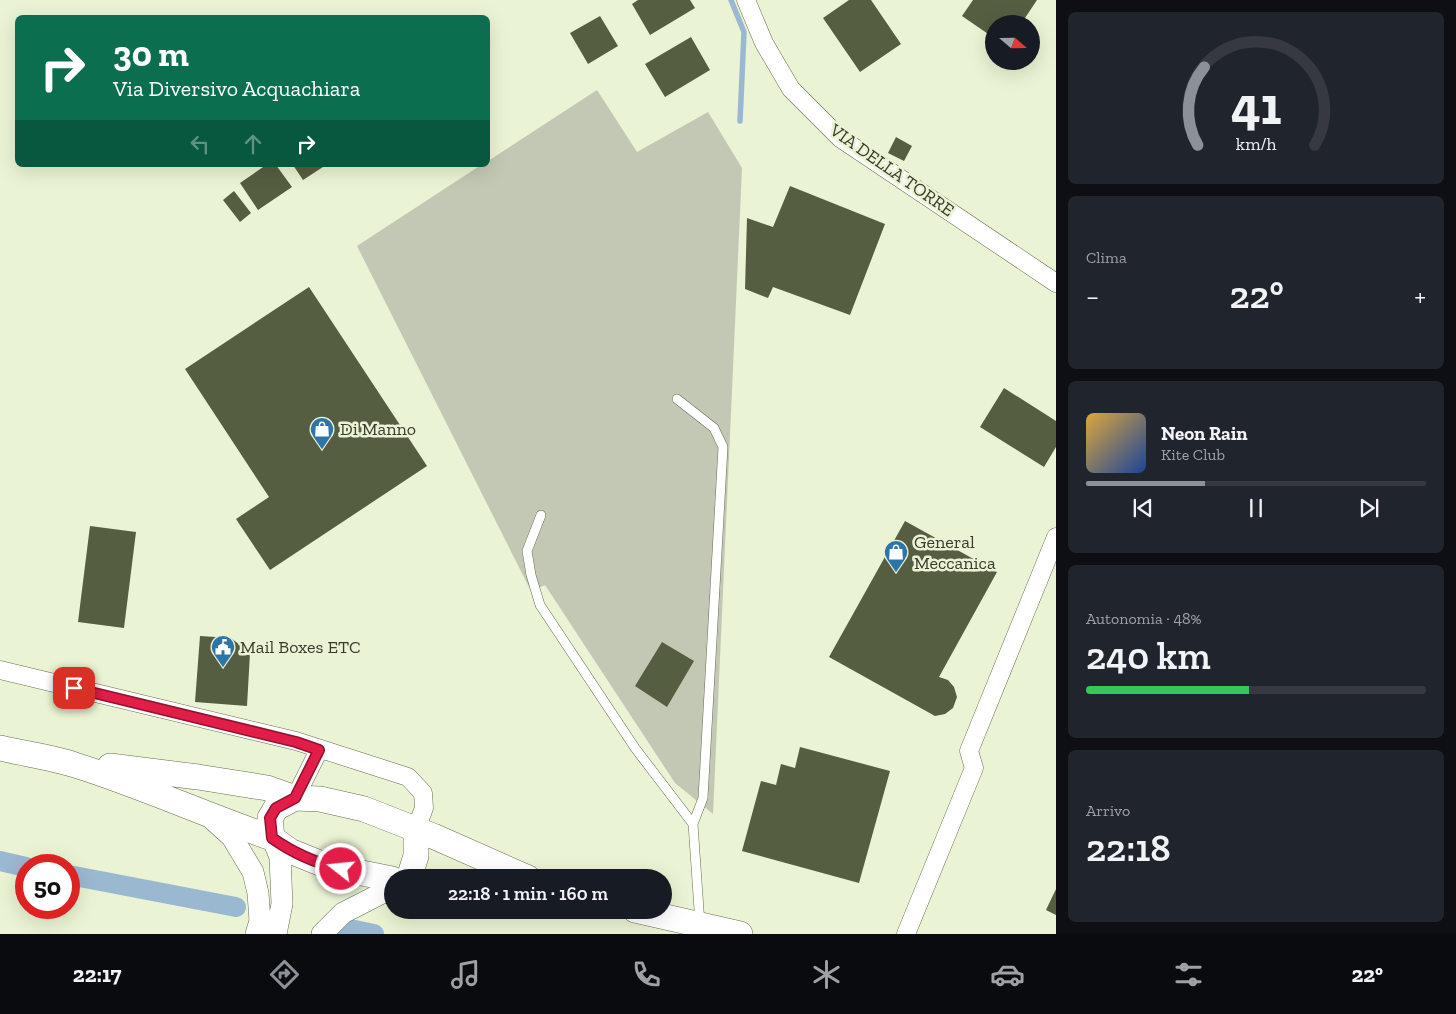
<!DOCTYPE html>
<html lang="it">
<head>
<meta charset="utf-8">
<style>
	body { margin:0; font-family:"Zilla Slab",serif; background:#20242c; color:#f1f3f6; height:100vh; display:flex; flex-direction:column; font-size:19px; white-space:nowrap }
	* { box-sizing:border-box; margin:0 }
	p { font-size:16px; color:#9ea1a6 }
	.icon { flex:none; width:28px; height:28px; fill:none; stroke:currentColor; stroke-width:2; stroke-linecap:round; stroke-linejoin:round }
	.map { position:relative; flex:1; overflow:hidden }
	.details { display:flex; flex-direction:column; gap:12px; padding:12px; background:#0d0f14; width:400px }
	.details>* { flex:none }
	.banner { position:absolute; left:15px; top:15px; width:475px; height:152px; border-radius:8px; box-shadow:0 5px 20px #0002; background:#0b6e4f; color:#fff; overflow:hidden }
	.needle { width:32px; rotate:110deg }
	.controls { position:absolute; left:985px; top:15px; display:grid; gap:10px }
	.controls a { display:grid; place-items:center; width:55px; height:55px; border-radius:50%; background:#171b24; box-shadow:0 5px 20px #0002; font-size:25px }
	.speed { position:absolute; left:15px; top:854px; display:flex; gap:10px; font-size:25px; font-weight:700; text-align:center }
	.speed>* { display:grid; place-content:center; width:65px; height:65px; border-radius:50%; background:#171b24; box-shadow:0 5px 20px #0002; line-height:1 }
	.speed .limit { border:8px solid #d22; background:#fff; color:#111 }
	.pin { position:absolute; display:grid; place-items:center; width:42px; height:42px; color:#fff; margin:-21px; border-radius:10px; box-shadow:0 2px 8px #0006 }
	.me { position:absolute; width:55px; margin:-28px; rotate:286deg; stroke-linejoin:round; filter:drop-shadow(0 0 4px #0008) }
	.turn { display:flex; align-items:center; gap:18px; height:105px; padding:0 15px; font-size:22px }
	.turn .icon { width:65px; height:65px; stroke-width:2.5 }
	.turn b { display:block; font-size:35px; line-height:42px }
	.lanes { display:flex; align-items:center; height:48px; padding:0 15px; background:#0003; justify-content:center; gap:25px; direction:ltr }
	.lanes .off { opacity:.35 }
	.big { font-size:38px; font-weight:600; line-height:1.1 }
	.details .widget { flex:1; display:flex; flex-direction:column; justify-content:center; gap:8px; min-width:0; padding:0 18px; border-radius:8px; background:#20242c }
	.details .dial { align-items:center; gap:0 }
	.dial svg { height:130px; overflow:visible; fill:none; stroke:#363941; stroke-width:7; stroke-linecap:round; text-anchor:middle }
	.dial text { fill:#f1f3f6; stroke:none }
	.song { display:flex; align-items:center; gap:15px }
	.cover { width:60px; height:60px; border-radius:8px; background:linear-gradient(135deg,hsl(40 70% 55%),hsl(220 70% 35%)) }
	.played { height:5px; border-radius:2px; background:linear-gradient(90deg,#8c9099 35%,#363941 35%) }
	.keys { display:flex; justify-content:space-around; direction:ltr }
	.heat { display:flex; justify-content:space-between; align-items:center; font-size:28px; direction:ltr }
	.charge { height:8px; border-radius:4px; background:linear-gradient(90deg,#34c759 48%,#363941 0) }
	.trip { position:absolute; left:384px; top:869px; width:288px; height:50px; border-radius:25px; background:#171b24; box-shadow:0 5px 20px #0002; font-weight:600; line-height:50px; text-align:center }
	.dock { display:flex; height:80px; justify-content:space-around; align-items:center; background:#090b0e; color:#9ea1a6 }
	.dock .icon { width:35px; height:35px }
	.dock .active { color:#8c9099 }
	.dock b { font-size:22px; color:#f1f3f6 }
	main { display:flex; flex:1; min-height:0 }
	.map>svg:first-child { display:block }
</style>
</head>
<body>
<main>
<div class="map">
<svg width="1056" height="934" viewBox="0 0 1056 934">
	<rect width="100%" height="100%" fill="#eaf3d3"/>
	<path fill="#c2c8b3" d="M 597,90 L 637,152 L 708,112 L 742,168 L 713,814 L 675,783 L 545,585 L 531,591 L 357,246 L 481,165 L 488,165 L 488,161 Z"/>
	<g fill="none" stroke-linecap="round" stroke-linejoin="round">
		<path stroke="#9bb8d1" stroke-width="5.5" d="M 731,0 L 744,32 L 740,121"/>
		<path stroke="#9bb8d1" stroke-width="20" d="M 0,861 L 26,867
			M 69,875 L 236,907
			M 345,928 L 374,934"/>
	</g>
	<path fill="#565e42" d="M 638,0 L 690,0 L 695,8 L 650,35 L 632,4 Z
		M 849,0 L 871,0 L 901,44 L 860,72 L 823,18 Z
		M 973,0 L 1037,0 L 1021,24 L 994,24 L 994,38 L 962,16 Z
		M 600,16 L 618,46 L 588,64 L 570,33 Z
		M 691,37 L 710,70 L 665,97 L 645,64 Z
		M 896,137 L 912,146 L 904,161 L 888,153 Z
		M 266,165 L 276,165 L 292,187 L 258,210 L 240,183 Z
		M 293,165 L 326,165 L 303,180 Z
		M 790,186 L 885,224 L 850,315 L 773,287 L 768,298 L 745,289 L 747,218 L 773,227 Z
		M 234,191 L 251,213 L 240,222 L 223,200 Z
		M 309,287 L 427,466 L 270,570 L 236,519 L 269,497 L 185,369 Z
		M 1004,388 L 1056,421 L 1056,447 L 1044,467 L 980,427 Z
		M 905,521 L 997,572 L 939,677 L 948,680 L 954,687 L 957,697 L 953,708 L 945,714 L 935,716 L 829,657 Z
		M 90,526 L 136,532 L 124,628 L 78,622 Z
		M 200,636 L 231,638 L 250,653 L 247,706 L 195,702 Z
		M 662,642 L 694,661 L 667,707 L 635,686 Z
		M 800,747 L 890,771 L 859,883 L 742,851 L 761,781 L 776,785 L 781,764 L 795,768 Z
		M 1056,889 L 1056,915 L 1046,910 Z"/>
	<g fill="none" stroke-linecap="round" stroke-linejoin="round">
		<g stroke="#666d51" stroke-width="10">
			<path id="service" d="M 677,399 L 714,428 L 723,447 L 703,798 L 693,824
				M 541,515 L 527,551 L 531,575 L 540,605 L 635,748 L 693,824 L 700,924"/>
		</g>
		<g stroke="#666d51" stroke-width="19">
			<path id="minor" d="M 746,0 L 764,43 L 791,89 L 840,138 L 1056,283
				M 0,670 L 296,741 L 408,777 L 423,793 L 424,808 L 416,829
				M 295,798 L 319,750
				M 906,934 L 974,768 L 969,751 L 1056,537"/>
		</g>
		<g stroke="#666d51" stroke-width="22">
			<path id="tertiary" d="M 211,818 L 232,837 L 253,872 L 258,893 L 260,921 L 256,934
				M 272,838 L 280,857 L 282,904 L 276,934
				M 322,934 L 343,913 L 386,891 L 392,885"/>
		</g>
		<g stroke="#666d51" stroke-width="26">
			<path id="secondary" d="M 0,748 C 25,754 51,757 75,765 C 142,786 205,815 272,838
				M 110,766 L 198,777 L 267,788 L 295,798
				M 409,878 L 416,856 L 416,829
				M 392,879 L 327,866 L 290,851 L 272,838 L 270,818 L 276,808 L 295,798 L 320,799 L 364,809 L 433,836 L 528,878
				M 635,910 L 740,934"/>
		</g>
		<use href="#service" stroke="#fff" stroke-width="9"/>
		<use href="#minor" stroke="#fff" stroke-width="18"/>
		<use href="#tertiary" stroke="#fff" stroke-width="21"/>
		<use href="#secondary" stroke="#fff" stroke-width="25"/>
	</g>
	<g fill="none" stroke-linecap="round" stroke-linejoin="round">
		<g stroke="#92132f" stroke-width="12">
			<path id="route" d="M 74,688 L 296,742 L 319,750 L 295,798 L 276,808 L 270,818 L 272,838 C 293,853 316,863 341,869"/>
		</g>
		<use href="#route" stroke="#e11d48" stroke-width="9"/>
	</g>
	<defs>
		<g id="shop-pin" transform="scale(1.25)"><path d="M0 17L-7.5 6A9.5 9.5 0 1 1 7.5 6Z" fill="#2d74a8" stroke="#eaf3d3"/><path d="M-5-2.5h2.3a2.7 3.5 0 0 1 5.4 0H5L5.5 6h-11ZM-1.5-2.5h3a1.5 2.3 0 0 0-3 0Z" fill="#fff"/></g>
		<g id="civic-pin" transform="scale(1.25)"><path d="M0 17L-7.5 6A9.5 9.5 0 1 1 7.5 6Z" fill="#2d74a8" stroke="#eaf3d3"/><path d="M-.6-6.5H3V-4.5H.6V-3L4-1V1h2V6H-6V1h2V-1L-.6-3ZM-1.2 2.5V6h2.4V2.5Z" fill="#fff"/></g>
	</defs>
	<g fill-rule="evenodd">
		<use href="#shop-pin" x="322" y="429"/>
		<use href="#shop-pin" x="896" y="552"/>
		<use href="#civic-pin" x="223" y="647"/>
	</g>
	<g text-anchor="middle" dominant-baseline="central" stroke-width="5" stroke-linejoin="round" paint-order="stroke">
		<g font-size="18" fill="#373b2e" stroke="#eaf3d3">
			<text transform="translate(892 170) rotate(35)">VIA DELLA TORRE</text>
		</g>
		<g font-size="18" fill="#373b2e" stroke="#eaf3d3" text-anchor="start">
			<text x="340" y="429">Di Manno</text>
			<text x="914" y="542">General<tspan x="914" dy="21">Meccanica</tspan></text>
			<text x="240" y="647">Mail Boxes ETC</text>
		</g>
	</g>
</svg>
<div class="controls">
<a><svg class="needle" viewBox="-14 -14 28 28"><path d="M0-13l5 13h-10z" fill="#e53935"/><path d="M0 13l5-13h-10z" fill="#9ea1a6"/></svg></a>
</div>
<div class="speed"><div class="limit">50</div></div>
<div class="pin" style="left:74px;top:688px;background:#d93025"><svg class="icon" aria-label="arrive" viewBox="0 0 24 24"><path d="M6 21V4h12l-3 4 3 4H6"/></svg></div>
<svg class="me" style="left:341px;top:869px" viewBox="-20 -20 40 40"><circle r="17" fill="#e11d48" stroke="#fff" stroke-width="3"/><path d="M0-11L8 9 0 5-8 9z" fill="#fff"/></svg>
<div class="trip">22:18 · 1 min · 160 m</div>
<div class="banner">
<div class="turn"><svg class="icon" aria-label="right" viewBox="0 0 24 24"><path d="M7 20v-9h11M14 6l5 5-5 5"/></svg><div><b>30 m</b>Via Diversivo Acquachiara</div></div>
<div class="lanes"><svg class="icon off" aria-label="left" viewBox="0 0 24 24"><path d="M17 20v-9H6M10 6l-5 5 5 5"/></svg><svg class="icon off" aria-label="ahead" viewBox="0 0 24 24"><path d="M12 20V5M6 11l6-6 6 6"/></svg><svg class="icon" aria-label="right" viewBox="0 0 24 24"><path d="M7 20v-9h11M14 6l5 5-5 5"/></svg></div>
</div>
</div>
<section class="details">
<div class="widget dial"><svg viewBox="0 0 100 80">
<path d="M14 69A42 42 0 1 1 86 69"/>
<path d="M14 69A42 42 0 0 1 18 21" stroke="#8c9099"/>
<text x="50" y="56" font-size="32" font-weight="700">41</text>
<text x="50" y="72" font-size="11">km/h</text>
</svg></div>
<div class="widget"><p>Clima</p>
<div class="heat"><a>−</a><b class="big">22°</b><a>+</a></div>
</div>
<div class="widget">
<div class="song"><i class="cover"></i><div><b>Neon Rain</b><p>Kite Club</p></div></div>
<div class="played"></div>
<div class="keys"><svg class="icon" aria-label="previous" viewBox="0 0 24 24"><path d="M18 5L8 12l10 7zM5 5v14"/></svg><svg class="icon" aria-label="pause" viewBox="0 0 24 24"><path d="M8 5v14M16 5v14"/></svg><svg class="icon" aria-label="next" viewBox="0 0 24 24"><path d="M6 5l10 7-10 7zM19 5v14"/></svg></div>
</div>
<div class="widget"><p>Autonomia · 48%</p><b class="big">240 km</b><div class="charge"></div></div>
<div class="widget"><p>Arrivo</p><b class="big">22:18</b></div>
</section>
</main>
<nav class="dock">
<b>22:17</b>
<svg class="icon active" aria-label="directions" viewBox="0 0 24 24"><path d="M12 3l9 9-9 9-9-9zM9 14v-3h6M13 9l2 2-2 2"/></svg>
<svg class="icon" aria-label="music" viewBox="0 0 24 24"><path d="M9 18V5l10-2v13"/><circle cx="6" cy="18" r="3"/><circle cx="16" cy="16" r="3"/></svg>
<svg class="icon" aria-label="phone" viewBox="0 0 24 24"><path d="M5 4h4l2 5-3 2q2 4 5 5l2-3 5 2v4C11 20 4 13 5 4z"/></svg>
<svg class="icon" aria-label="climate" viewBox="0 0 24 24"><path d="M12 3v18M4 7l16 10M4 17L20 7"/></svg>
<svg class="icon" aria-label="car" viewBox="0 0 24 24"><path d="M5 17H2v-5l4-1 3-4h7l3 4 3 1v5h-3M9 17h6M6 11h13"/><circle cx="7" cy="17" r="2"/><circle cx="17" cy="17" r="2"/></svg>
<svg class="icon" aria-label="filters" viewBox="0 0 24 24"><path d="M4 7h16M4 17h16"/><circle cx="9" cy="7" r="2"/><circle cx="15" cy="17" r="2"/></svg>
<b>22°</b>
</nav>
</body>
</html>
